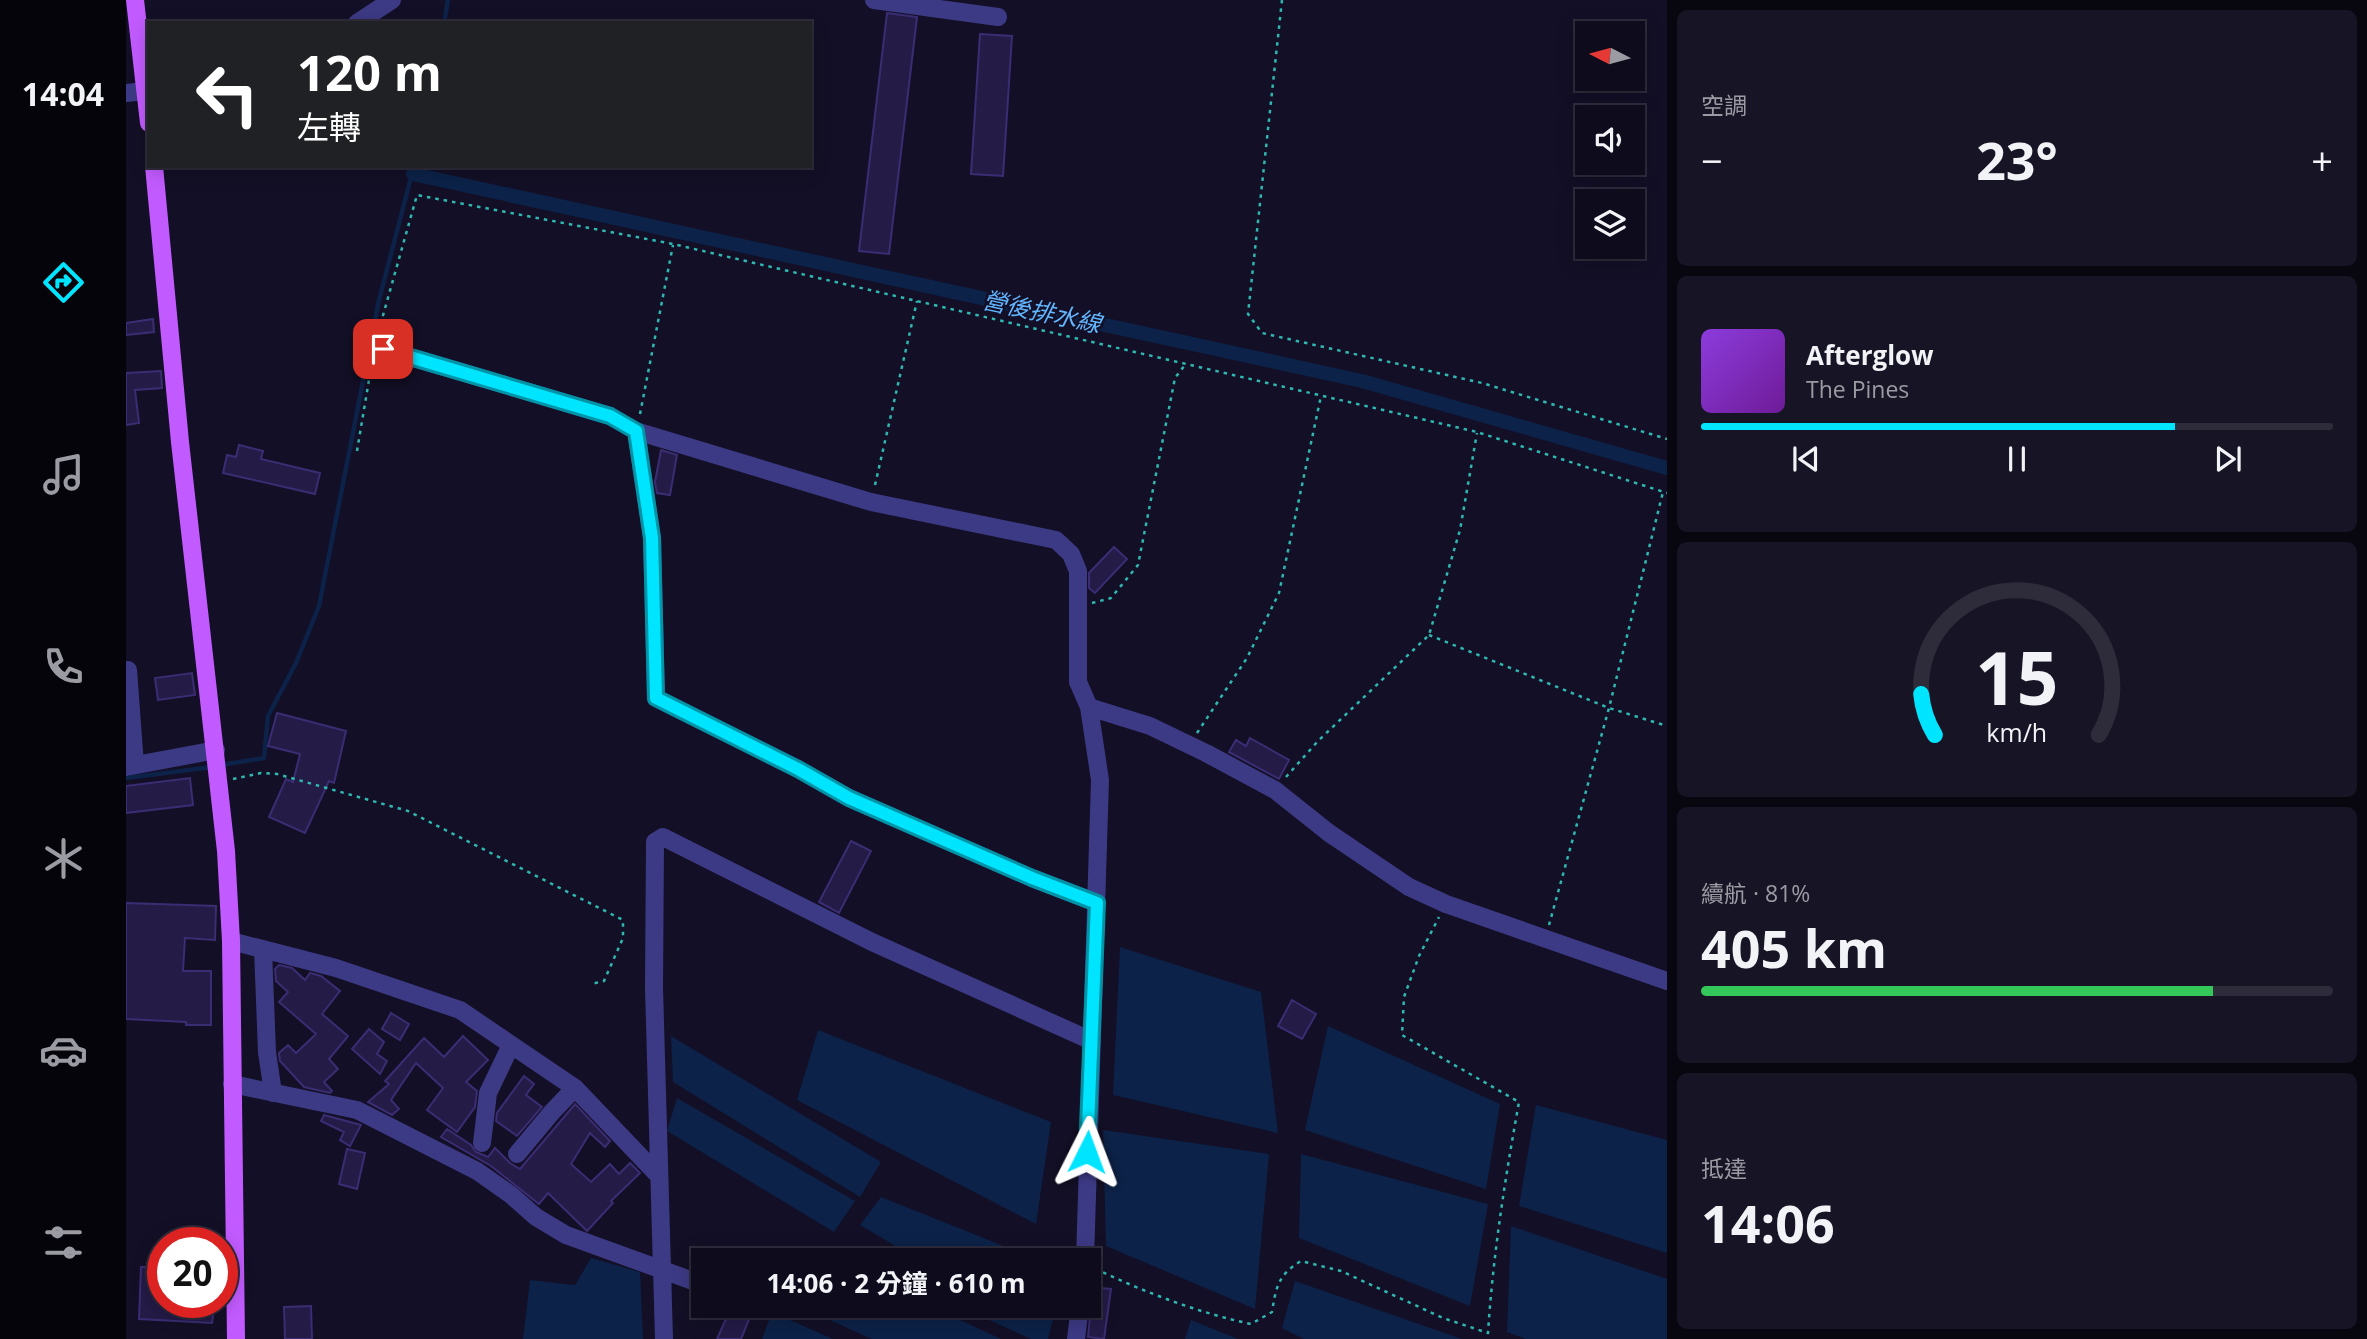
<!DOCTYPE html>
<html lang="zh-TW">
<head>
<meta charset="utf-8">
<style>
	body { margin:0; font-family:"Open Sans","Noto Sans TC",sans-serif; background:#171425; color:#f1f3f6; height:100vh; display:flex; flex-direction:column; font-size:26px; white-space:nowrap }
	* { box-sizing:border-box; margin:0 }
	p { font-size:23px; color:#9b9ba3 }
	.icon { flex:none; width:38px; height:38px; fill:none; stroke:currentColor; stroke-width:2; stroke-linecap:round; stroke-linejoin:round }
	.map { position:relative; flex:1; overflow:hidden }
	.side { display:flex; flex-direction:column; gap:10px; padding:10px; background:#08060f; width:700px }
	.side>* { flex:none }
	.banner { position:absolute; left:21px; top:21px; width:665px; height:147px; border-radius:0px; box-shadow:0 4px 18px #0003,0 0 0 2px #2e2b3b; background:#202124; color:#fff; overflow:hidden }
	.needle { width:46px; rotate:276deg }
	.tools { position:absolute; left:1449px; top:21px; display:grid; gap:14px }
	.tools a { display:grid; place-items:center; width:70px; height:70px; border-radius:0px; background:#0e0b1c; box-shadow:0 4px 18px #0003,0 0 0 2px #2e2b3b; font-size:35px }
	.speed { position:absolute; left:21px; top:1227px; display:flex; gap:14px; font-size:35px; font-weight:700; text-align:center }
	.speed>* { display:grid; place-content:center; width:91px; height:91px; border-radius:50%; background:#0e0b1c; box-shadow:0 4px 18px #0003,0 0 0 2px #2e2b3b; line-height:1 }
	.speed .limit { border:10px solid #d22; background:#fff; color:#111 }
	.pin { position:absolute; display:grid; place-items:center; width:60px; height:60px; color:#fff; margin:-30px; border-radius:14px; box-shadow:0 4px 10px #0006 }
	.me { position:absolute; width:77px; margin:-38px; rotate:3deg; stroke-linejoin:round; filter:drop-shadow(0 0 5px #0008) }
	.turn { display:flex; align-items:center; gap:24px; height:147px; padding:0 35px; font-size:32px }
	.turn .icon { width:91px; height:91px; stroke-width:2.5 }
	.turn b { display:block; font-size:49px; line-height:60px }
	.big { font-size:52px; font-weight:700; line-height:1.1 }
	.side .card { flex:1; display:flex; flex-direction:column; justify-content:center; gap:10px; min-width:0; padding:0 24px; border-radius:10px; background:#171425 }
	.side .dial { align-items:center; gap:0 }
	.dial svg { height:182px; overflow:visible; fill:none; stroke:#2e2b3b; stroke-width:7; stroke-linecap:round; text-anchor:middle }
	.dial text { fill:#f1f3f6; stroke:none }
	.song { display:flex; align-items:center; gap:21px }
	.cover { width:84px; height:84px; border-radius:10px; background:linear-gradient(135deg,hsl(270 70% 55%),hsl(280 70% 35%)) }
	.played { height:7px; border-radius:4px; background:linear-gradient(90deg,#00e5ff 75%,#2e2b3b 75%) }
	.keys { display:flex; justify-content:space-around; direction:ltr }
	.heat { display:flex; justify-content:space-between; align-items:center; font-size:38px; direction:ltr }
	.charge { height:10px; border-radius:5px; background:linear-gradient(90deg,#34c759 81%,#2e2b3b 0) }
	.trip { position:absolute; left:565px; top:1248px; width:410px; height:70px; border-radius:0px; background:#0e0b1c; box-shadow:0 4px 18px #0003,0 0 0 2px #2e2b3b; font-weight:700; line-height:70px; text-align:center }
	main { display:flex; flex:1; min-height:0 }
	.dock { display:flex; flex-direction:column; width:126px; justify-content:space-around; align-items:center; background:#06040b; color:#9b9ba3 }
	.dock .icon { width:49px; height:49px }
	.dock .active { color:#00e5ff }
	.dock b { font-size:32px; color:#f1f3f6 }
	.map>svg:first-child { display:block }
</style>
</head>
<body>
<main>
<nav class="dock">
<b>14:04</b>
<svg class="icon active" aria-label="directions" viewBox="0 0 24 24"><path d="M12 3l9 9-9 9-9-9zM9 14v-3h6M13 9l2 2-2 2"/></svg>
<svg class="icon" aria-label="music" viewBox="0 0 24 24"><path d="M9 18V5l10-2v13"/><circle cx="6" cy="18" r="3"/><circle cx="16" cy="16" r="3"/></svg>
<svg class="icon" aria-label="phone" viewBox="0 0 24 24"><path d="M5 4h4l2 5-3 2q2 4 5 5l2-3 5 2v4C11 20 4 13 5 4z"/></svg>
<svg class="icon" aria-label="climate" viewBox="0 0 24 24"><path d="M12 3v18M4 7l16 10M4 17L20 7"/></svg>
<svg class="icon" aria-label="car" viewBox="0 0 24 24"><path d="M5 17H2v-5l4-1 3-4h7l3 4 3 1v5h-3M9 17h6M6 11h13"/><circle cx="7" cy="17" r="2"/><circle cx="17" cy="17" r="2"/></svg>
<svg class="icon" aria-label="filters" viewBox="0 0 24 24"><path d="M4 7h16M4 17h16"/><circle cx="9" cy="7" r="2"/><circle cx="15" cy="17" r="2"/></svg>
</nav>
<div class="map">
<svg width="1541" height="1339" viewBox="0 0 1541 1339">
	<rect width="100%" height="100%" fill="#130f26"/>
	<path fill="#0c2248" d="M 994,947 L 1135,992 L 1152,1133 L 987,1095 Z
		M 1202,1026 L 1374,1104 L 1360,1189 L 1179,1130 Z
		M 692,1030 L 925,1122 L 910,1224 L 671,1100 Z
		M 545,1036 L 755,1162 L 734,1197 L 547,1082 Z
		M 551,1098 L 729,1201 L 708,1232 L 541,1131 Z
		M 1410,1105 L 1541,1140 L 1541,1253 L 1393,1206 Z
		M 977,1130 L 1143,1154 L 1129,1309 L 980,1246 Z
		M 1175,1154 L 1362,1204 L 1344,1306 L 1173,1238 Z
		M 755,1197 L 913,1260 L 771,1260 L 773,1248 L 734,1225 Z
		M 1385,1226 L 1541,1279 L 1541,1339 L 1400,1339 L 1381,1332 Z
		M 465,1258 L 514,1272 L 517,1339 L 397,1339 L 404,1280 L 449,1285 Z
		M 1169,1281 L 1336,1339 L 1178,1339 L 1156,1328 Z
		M 703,1306 L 804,1306 L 875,1339 L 746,1339 L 699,1318 Z
		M 832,1306 L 930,1306 L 922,1339 L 905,1339 Z
		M 646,1312 L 707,1339 L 636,1339 Z
		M 1065,1320 L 1112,1339 L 1059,1339 Z"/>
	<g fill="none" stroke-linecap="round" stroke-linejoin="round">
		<path stroke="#0c2248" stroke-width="4.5" d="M 318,23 L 322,0
			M 95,765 L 138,758 L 142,716 L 170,663 L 193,606 L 253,300 L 288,166
			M 0,778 L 86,767"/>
		<path stroke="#0c2248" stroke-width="14" d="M 287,174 L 1236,381 L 1541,468"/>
	</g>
	<path fill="#241b47" stroke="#3b2d73" stroke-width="2" d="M 761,13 L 791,17 L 763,254 L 733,251 Z
		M 854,34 L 886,36 L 877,176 L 845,174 Z
		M 27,319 L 28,332 L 0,335 L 0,323 Z
		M 35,371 L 36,388 L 9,390 L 13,423 L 0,425 L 0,373 Z
		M 113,445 L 137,451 L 135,459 L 194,473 L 189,494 L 97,473 L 101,455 L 110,457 Z
		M 535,450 L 551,455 L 544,495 L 531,493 L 529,482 Z
		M 988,547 L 1001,559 L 969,593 L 963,588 L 963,573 Z
		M 66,673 L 69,695 L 32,700 L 29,678 Z
		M 151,713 L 220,731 L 208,783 L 203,781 L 179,833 L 143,817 L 160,779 L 167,782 L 174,754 L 142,746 Z
		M 1124,738 L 1163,760 L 1153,779 L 1103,752 L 1110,740 L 1120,746 Z
		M 64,778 L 67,805 L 0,813 L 0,786 Z
		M 725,841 L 745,851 L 713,913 L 693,902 Z
		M 0,903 L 90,906 L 89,940 L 59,938 L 57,971 L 85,971 L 85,1025 L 60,1025 L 60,1022 L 0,1019 Z
		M 153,965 L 166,968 L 179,980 L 184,973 L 195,976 L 214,991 L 196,1014 L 222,1036 L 203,1059 L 212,1069 L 198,1082 L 206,1091 L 204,1093 L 178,1087 L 154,1061 L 153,1053 L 162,1045 L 170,1053 L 190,1034 L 153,1002 L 162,992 L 150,981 L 149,969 Z
		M 1166,1000 L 1190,1014 L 1176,1039 L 1152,1026 Z
		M 265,1013 L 283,1024 L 274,1040 L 256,1029 Z
		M 243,1029 L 258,1042 L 251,1054 L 261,1061 L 254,1074 L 226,1049 Z
		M 337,1036 L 362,1060 L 340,1082 L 351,1091 L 349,1107 L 331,1132 L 301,1110 L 317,1088 L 290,1063 L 265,1100 L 273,1109 L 266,1115 L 242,1102 L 263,1084 L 259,1081 L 298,1038 L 318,1057 Z
		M 398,1076 L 408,1084 L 400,1095 L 416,1107 L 391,1136 L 370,1121 L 371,1113 Z
		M 449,1104 L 484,1141 L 479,1147 L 464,1133 L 445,1164 L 465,1182 L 484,1164 L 493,1174 L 504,1163 L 514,1173 L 485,1201 L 487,1203 L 461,1231 L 422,1193 L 413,1204 L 365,1166 L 315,1137 L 321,1129 L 345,1145 L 350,1152 L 362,1157 L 369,1148 L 384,1163 L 394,1169 Z
		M 198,1115 L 235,1125 L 224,1146 L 214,1140 L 218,1132 L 195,1121 Z
		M 221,1149 L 239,1153 L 231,1189 L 213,1184 Z
		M 15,1267 L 37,1267 L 37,1302 L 89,1302 L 86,1323 L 13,1319 Z
		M 963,1287 L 985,1289 L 978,1339 L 962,1337 L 965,1307 L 962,1299 Z
		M 185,1306 L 186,1339 L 159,1339 L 158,1307 Z
		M 604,1310 L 624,1317 L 615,1339 L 591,1339 Z"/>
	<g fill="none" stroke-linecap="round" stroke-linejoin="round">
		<path stroke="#2fb8b0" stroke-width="2.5" stroke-dasharray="3.5 5" stroke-linecap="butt" d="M 1156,0 L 1122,314 L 1136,333 L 1356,383 L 1541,439
			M 257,333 L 256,319 L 291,195 L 547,244 L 1351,432 L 1541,493
			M 514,414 L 547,245
			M 231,451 L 245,368 L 249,362
			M 749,485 L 791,301
			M 966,603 L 985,598 L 1012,565 L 1049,378 L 1059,365
			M 1303,635 L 1483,708 L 1541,726
			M 1071,733 L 1121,658 L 1153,593 L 1195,396
			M 1160,777 L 1192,741 L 1303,635 L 1334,530 L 1351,433
			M 107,779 L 135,773 L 151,774 L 282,811 L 497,920 L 497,938 L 478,981 L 465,984
			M 1423,925 L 1483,708 L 1537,492
			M 971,1267 L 974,1271 C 1021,1293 1073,1313 1125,1324 L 1146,1312 C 1150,1287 1152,1275 1175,1261 L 1215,1271 L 1317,1318 L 1362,1333 C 1367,1255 1379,1179 1393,1102 L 1276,1035 L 1278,997 L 1293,956 L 1313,917"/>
		<path stroke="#3d3a85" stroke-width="18" d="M 748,0 L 872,17
			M 231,23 L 266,0
			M 0,93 L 18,91
			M 257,349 L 484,416 L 510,431 L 745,502 L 930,540 L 945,554 L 952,571 L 952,682 L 963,707 L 1024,726 L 1080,753 L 1149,790 L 1203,833 L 1283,887 L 1320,904 L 1541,981
			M 510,431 L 526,538 L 530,698 L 672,769 L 723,798 L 906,878 L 971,903
			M 2,670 L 9,765
			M 0,767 L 90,750
			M 105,941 L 210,968 L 334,1010 L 449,1088 L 533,1176
			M 137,949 L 141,1052 L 147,1093
			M 106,1084 L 231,1110 L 351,1171 L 385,1195 L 410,1217 L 440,1235 L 578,1285
			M 356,1143 L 362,1093 L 385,1045
			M 391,1154 L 426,1112 L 449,1088
			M 959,1260 L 974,780 L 963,707
			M 538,1339 L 528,988 L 529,842 L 537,837 L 746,942 L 966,1041
			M 950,1339 L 954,1306"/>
		<path stroke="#c25bff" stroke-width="18" d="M 9,0 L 23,123
			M 28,166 L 54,442 L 100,851 L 105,941 L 110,1339"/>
	</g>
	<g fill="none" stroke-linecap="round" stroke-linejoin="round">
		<g stroke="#0095a6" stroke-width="18">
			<path id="route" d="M 257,349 L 484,416 L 510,431 L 526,538 L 530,698 L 672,769 L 723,798 L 906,878 L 971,903 L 961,1152"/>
		</g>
		<use href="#route" stroke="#00e5ff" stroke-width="12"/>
	</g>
	<g text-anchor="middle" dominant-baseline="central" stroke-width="5" stroke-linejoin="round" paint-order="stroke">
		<g font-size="24" font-style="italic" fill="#62b6ff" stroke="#130f26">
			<text transform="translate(916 311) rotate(12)">營後排水線</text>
		</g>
	</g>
</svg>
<div class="tools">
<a><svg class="needle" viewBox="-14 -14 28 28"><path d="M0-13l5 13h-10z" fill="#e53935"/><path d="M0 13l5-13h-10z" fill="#9b9ba3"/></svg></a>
<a><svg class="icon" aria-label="sound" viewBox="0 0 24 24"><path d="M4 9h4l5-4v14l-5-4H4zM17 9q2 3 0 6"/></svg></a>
<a><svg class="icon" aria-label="layers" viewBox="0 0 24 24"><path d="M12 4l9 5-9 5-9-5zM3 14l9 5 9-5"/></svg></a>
</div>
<div class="speed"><div class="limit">20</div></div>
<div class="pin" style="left:257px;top:349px;background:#d93025"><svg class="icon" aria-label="arrive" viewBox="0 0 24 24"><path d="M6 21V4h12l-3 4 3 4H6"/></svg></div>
<svg class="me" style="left:961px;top:1152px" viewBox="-20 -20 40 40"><path d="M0-17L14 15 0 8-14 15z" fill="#00e5ff" stroke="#fff" stroke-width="4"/></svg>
<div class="trip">14:06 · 2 分鐘 · 610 m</div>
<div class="banner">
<div class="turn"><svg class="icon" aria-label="left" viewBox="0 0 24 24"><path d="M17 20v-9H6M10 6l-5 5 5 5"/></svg><div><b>120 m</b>左轉</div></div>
</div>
</div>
<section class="side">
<div class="card"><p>空調</p>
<div class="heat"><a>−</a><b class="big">23°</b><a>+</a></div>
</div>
<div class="card">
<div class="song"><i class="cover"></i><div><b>Afterglow</b><p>The Pines</p></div></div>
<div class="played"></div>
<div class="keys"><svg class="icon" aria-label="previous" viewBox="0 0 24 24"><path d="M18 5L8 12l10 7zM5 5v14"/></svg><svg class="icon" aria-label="pause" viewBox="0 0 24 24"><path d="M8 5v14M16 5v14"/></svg><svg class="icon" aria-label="next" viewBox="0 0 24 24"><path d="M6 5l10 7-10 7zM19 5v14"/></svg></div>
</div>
<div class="card dial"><svg viewBox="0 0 100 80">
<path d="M14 69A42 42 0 1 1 86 69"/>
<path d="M14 69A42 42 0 0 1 8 51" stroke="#00e5ff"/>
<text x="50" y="56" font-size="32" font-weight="700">15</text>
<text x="50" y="72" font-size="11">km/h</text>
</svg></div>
<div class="card"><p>續航 · 81%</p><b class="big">405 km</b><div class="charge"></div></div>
<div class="card"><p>抵達</p><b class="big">14:06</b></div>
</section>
</main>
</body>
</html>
